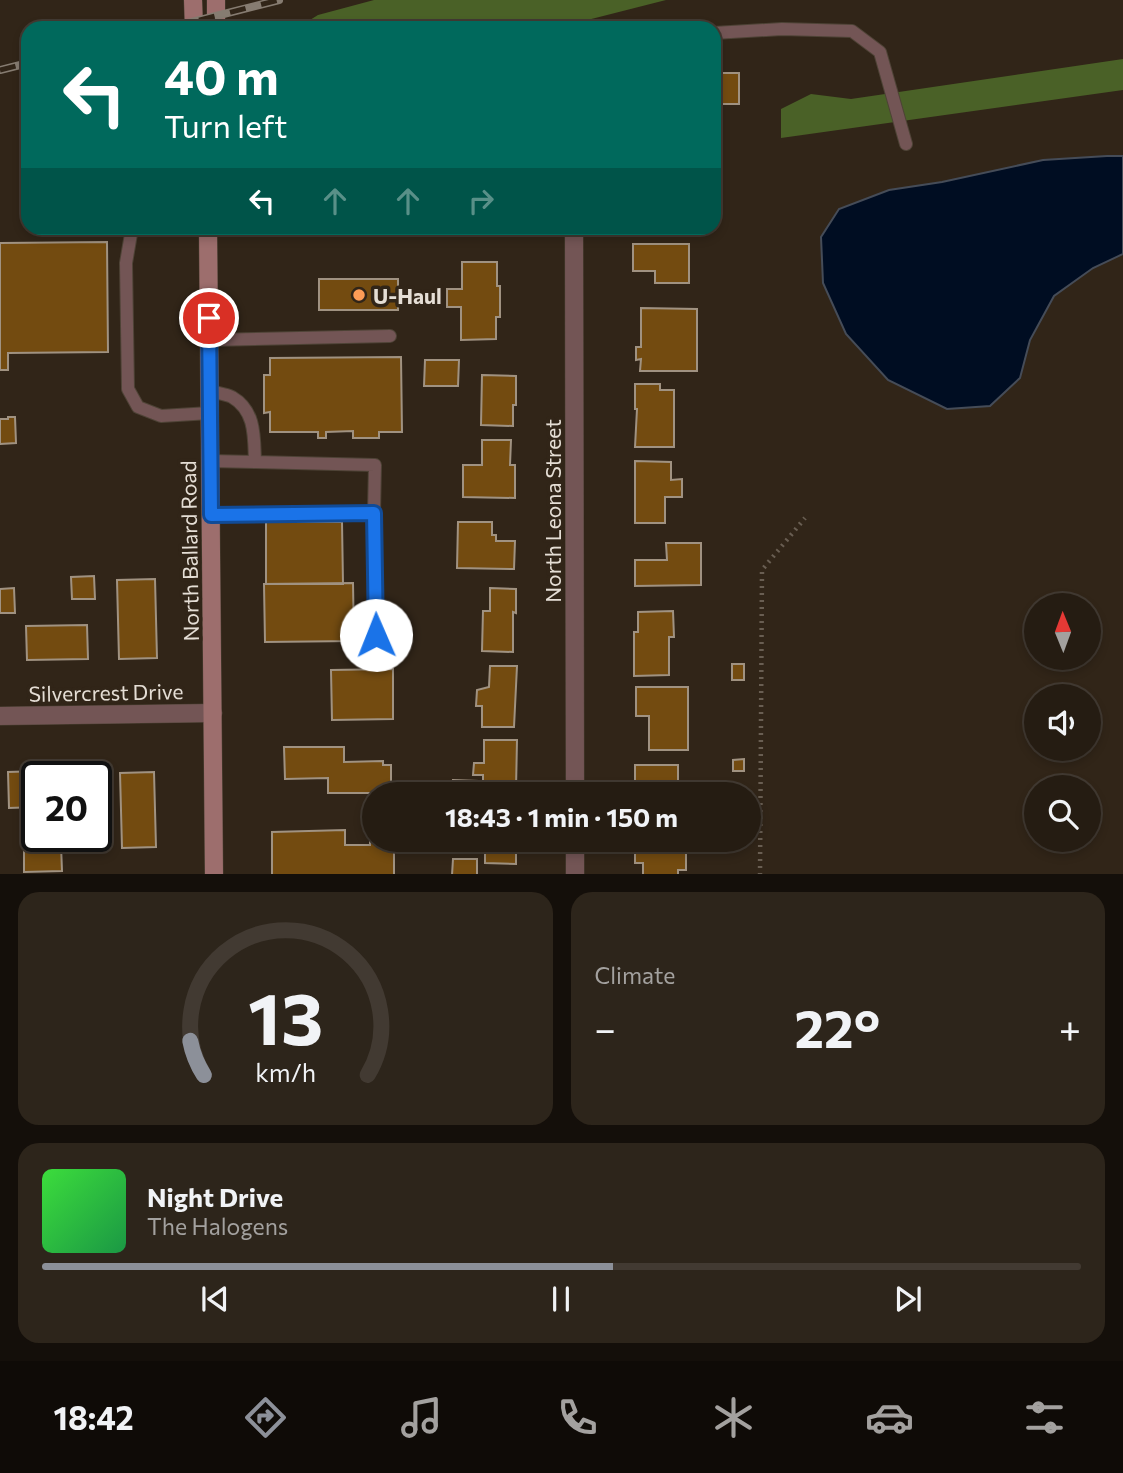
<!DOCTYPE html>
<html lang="en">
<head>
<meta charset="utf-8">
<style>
	body { margin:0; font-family:Commissioner,sans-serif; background:#2d251b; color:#f1f3f6; height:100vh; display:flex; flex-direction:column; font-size:26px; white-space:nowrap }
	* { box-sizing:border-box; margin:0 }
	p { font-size:23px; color:#a3a19f }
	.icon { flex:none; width:38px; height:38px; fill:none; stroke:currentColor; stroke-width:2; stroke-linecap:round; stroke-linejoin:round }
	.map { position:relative; height:874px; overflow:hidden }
	.details { display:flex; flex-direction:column; gap:18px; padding:18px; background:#140f0a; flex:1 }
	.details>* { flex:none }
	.banner { position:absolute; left:21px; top:21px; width:700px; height:214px; border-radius:21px; box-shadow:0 4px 10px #0003,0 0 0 2px #423a32; background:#00695c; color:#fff; overflow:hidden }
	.needle { width:46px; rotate:359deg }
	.buttons { position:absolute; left:1024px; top:593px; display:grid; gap:14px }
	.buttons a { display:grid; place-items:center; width:77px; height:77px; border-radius:50%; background:#251c12; box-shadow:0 4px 10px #0003,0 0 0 2px #423a32; font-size:35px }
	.speed { position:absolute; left:21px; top:761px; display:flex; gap:14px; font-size:35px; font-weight:700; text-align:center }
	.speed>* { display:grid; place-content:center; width:91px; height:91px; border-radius:50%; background:#251c12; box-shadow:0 4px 10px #0003,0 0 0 2px #423a32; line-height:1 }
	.speed .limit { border:4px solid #111; border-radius:10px; background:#fff; color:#111 }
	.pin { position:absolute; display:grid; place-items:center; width:60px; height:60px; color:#fff; margin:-30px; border:4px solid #fff; border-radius:50%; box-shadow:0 2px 7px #0007 }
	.me { position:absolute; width:77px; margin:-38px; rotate:359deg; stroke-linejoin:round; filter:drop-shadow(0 0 5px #0008) }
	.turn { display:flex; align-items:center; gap:24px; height:147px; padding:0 28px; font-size:32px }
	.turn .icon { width:91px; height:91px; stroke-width:2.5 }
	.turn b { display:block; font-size:49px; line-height:60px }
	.lanes { display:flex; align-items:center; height:66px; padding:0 28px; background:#0003; justify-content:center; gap:35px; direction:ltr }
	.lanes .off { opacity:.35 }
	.big { font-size:52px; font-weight:700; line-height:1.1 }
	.details .card { flex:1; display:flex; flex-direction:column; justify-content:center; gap:10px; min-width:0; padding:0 24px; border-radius:21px; background:#2d251b }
	.details .dial { align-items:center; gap:0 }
	.dial svg { height:182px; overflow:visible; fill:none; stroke:#423a32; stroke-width:7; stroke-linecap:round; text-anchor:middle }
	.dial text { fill:#f1f3f6; stroke:none }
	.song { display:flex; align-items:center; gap:21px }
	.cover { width:84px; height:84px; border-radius:10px; background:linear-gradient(135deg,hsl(120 70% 55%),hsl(140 70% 35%)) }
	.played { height:7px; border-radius:4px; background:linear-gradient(90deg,#8c9099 55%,#423a32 55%) }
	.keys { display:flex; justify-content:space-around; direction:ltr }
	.heat { display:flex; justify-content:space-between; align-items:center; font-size:38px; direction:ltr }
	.details .tiles { flex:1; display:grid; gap:18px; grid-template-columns:1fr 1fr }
	.card:last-child { grid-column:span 2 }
	.trip { position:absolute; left:362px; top:782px; width:399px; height:70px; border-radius:35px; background:#251c12; box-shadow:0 4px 10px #0003,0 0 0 2px #423a32; font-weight:700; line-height:70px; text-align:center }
	.tab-bar { display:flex; height:112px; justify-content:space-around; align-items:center; background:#0f0b07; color:#a3a19f }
	.tab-bar .icon { width:49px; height:49px }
	.tab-bar .on { color:#8c9099 }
	.tab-bar b { font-size:32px; color:#f1f3f6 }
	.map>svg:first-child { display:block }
</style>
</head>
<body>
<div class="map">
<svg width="1123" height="875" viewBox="0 0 1123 875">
	<rect width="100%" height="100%" fill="#312518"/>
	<path fill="#4a6127" d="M 374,0 L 666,0 L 556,28 L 297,28 L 318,15 Z
		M 1123,59 L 1123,90 L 781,138 L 781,109 L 811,94 L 851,99 Z"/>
	<path fill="#000d22" stroke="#454c58" stroke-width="2" d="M 1107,156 L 1123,156 L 1123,254 L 1093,268 L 1054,296 L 1030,340 L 1020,378 L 990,406 L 947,409 L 888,380 L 846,334 L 823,283 L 821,237 L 839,209 L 889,190 L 942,182 L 1043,160 Z"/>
	<path fill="#734b10" stroke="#a09281" stroke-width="2" d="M 714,73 L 739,73 L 739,104 L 714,104 Z
		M 107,242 L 108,352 L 8,353 L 8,370 L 0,370 L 0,243 Z
		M 633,244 L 689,244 L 689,283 L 655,283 L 655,271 L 633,271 Z
		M 462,262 L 497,262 L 497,286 L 500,286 L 500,317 L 496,317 L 496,339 L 461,340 L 461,307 L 447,307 L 447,289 L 462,289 Z
		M 319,279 L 398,279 L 398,310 L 319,310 Z
		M 641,308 L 697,309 L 697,371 L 640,371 L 641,359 L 636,360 L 636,347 L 641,347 Z
		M 401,357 L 402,432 L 379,432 L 379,438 L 353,438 L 353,431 L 326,432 L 326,438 L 318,438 L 318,432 L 270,432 L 270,412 L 264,413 L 264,375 L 270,375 L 270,358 Z
		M 425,360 L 459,360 L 458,386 L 424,386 Z
		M 482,375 L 516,376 L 516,405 L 513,405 L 513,426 L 481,425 Z
		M 635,384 L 660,384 L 660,390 L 674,390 L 674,447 L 635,447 L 637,409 L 635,409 Z
		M 8,417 L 15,417 L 16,443 L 0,444 L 0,419 L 8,419 Z
		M 482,440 L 511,440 L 510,465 L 515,465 L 515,498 L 463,497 L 463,465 L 482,465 Z
		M 635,461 L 671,462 L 671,480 L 682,479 L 682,497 L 665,497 L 665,523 L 635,523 Z
		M 266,522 L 342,522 L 343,584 L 266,584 Z
		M 458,522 L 492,522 L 492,535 L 496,535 L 496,541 L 515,541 L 514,569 L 457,568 Z
		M 666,543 L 701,543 L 701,585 L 635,586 L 635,560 L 667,560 Z
		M 94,576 L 95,599 L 72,599 L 71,577 Z
		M 155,579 L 157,658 L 119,659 L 117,580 Z
		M 353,583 L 354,641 L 265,642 L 264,584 Z
		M 14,588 L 15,613 L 0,613 L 0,589 Z
		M 490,588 L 516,589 L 516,613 L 513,612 L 513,652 L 482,651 L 483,611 L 490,611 Z
		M 673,611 L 674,637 L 669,637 L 669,675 L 634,676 L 634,632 L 638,632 L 638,612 Z
		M 87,625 L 88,659 L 27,660 L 26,626 Z
		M 732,664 L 744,664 L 744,680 L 732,680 Z
		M 490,666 L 517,666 L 514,727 L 482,727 L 482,706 L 476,706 L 477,690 L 489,687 Z
		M 393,669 L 393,719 L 332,720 L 331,670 Z
		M 636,687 L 688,687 L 688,750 L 649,750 L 649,716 L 636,716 Z
		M 484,740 L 517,740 L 516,789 L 483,788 L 483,775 L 473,775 L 474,763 L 484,763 Z
		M 284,747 L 344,747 L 344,762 L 383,761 L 383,765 L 391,765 L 391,788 L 383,788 L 384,793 L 328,793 L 328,778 L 285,779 Z
		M 744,759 L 744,771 L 733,771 L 733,760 Z
		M 635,765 L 678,765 L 678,794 L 635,793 Z
		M 73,770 L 73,777 L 37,777 L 37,807 L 9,808 L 8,772 Z
		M 154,772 L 156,847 L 122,848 L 120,773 Z
		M 453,780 L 478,781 L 477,794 L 453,794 Z
		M 345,830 L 345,845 L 370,845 L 370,842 L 394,842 L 394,875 L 272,875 L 272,832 Z
		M 485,840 L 516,840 L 516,864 L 485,863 Z
		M 635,840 L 686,840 L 686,870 L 678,870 L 678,875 L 643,875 L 643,863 L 635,863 Z
		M 61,845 L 62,871 L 24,872 L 24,846 Z
		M 453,859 L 477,859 L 477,875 L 452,875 Z"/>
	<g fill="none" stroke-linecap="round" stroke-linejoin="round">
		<g stroke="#4e4336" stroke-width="14">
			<path id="service" d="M 714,33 L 782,29 L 852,31 L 880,52 L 906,144
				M 132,228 L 126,263 L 128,389 L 138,407 L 161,416 L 210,413
				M 209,340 L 390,336
				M 210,391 C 217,393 226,394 232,397 C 256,411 254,437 255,462 L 211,461
				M 255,462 L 375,465 L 374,513 L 376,635
				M 211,515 L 374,513"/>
		</g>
		<g stroke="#4e4336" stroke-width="19">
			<path id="minor" d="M 574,228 L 575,794
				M 0,716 L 213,713
				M 575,840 L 575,875"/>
		</g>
		<g stroke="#4e4336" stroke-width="19">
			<path id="secondary" d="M 193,0 L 194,28
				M 216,0 L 216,28
				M 208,228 L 214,875"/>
		</g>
		<path stroke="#695e52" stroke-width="4.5" stroke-dasharray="2 5" stroke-linecap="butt" d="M 760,875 L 762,570 L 805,518"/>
		<use href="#service" stroke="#735555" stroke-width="12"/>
		<use href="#minor" stroke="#735555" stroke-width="18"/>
		<use href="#secondary" stroke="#9d6e6d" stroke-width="18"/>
		<g stroke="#867c71" stroke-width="8">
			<path id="rail" d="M 168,28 L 279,0
				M 0,70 L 28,63"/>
		</g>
		<use href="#rail" stroke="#312518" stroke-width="5" stroke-dasharray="16" stroke-linecap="butt"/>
	</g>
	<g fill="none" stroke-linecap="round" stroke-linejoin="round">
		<g stroke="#114b97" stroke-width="18">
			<path id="route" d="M 209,318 L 211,515 L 374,513 L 376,635"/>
		</g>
		<use href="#route" stroke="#1a73e8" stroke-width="12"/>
	</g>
	<circle fill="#fd9c56" stroke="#312518" stroke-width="2.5" cx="359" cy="295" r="7"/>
	<g text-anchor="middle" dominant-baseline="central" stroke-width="7" stroke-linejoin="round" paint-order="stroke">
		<g font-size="21" font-weight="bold" fill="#e5ded5" stroke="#312518" text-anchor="start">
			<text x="373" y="295">U-Haul</text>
		</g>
		<g font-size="21" fill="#e5ded5" stroke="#312518">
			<text transform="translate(552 511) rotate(-90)">North Leona Street</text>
			<text transform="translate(189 551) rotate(-91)">North Ballard Road</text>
			<text transform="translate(106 692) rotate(-1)">Silvercrest Drive</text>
		</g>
	</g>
</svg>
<div class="buttons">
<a><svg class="needle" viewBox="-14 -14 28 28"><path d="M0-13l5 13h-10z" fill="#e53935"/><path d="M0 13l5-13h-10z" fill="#a3a19f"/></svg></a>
<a><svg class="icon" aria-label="sound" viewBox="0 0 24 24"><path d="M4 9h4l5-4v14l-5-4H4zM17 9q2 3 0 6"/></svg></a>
<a><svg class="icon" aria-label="search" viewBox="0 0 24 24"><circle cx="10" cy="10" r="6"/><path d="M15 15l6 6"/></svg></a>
</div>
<div class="speed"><div class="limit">20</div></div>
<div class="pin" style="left:209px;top:318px;background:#d93025"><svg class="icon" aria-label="arrive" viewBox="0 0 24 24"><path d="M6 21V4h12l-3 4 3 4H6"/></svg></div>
<svg class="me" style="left:376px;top:635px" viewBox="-20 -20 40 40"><circle r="19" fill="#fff"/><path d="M0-13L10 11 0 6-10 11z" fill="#1a73e8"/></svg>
<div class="trip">18:43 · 1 min · 150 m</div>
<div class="banner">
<div class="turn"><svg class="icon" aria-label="left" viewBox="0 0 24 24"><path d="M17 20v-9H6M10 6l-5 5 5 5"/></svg><div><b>40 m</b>Turn left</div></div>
<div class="lanes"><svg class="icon" aria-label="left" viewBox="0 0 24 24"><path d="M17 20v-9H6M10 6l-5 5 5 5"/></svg><svg class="icon off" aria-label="ahead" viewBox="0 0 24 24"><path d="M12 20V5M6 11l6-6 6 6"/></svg><svg class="icon off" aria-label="ahead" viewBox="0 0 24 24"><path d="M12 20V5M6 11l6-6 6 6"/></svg><svg class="icon off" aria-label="right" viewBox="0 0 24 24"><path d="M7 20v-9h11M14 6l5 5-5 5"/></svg></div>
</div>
</div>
<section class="details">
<div class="tiles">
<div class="card dial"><svg viewBox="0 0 100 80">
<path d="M14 69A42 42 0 1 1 86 69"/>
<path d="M14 69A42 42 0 0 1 8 54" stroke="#8c9099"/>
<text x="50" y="56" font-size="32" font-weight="700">13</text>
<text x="50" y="72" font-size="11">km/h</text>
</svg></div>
<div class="card"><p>Climate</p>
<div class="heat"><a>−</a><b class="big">22°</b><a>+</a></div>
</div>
<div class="card">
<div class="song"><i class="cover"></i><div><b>Night Drive</b><p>The Halogens</p></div></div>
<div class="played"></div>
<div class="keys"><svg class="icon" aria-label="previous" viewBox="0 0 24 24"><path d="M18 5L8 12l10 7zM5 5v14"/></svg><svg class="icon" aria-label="pause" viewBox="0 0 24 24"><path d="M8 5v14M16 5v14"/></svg><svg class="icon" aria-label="next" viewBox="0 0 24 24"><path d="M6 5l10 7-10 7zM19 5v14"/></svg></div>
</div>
</div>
</section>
<nav class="tab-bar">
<b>18:42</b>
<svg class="icon on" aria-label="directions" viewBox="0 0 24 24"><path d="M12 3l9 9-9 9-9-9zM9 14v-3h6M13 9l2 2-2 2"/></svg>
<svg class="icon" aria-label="music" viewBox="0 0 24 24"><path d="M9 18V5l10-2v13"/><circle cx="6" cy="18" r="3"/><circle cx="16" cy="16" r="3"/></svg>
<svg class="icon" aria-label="phone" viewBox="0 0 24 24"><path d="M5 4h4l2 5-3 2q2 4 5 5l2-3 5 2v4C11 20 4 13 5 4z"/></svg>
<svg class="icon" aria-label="climate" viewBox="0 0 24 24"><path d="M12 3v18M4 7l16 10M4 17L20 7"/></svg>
<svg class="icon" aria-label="car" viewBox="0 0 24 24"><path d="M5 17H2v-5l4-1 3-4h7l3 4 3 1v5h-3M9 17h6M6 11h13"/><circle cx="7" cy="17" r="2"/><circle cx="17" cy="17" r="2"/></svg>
<svg class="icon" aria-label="filters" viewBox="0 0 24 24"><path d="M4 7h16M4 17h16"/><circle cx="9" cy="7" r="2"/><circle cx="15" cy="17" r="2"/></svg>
</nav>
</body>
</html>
